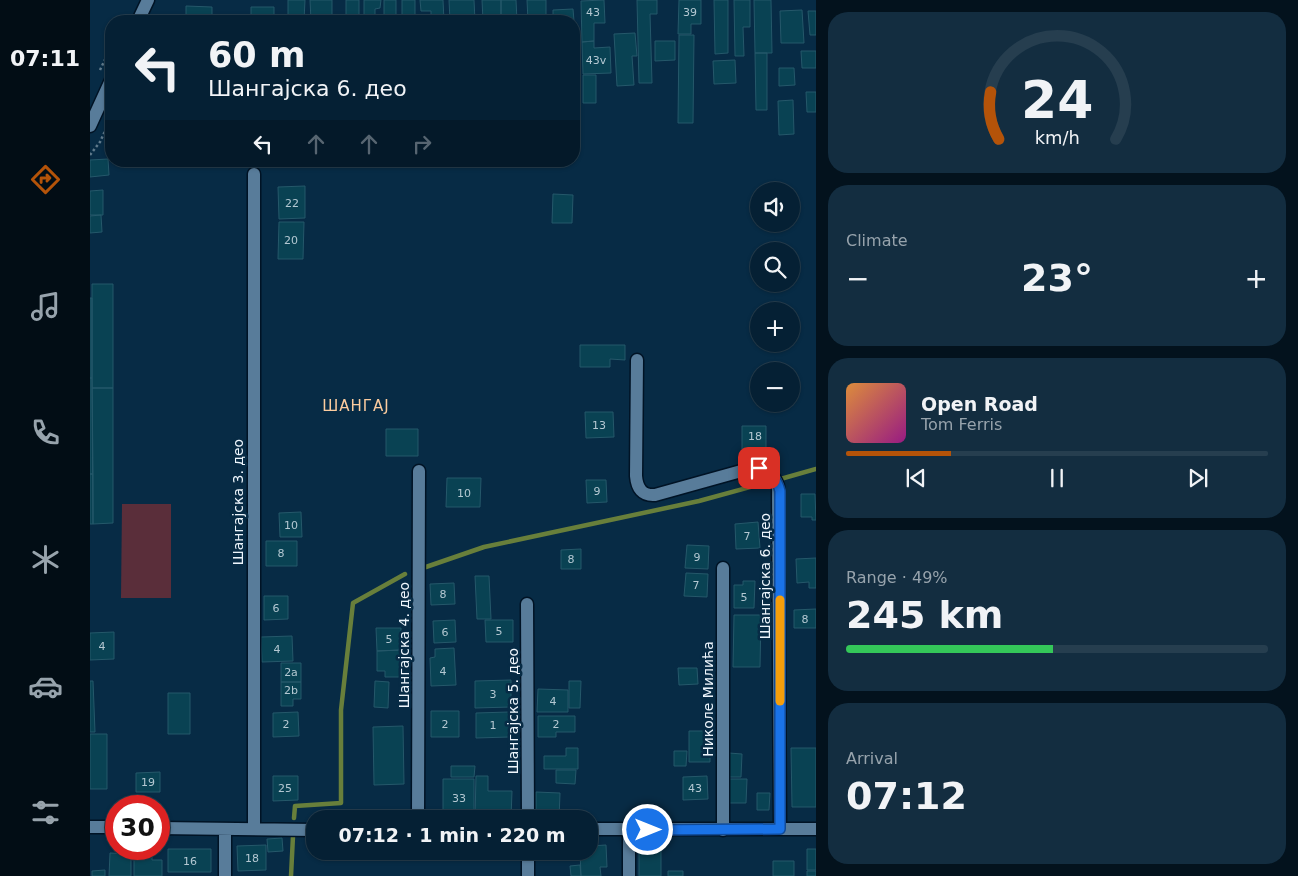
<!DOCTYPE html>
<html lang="en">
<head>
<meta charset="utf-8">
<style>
	body { margin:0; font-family:"DejaVu Sans",sans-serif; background:#132d40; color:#f1f3f6; height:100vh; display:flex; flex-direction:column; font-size:19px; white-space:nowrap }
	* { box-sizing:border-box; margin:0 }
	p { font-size:16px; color:#97a3ac }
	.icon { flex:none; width:28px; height:28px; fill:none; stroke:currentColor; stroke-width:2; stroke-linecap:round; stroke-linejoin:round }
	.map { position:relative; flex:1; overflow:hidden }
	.drawer { display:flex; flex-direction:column; gap:12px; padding:12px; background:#03121d; width:482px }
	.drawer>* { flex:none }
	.hud { position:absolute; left:15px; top:15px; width:475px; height:152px; border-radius:20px; box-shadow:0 1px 4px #0004,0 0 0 1px #263e4f; background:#052034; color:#f1f3f6; overflow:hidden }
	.controls { position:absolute; left:660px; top:182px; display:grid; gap:10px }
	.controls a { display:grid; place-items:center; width:50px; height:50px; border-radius:50%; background:#052034; box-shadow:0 1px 4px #0004,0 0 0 1px #263e4f; font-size:25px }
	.speed { position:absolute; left:15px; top:795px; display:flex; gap:10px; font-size:25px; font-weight:700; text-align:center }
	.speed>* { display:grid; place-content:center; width:65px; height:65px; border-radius:50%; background:#052034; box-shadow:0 1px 4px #0004,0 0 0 1px #263e4f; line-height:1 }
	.speed .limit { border:8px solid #d22; background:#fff; color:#111 }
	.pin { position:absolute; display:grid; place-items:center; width:42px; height:42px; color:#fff; margin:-21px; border-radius:10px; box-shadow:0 2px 8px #0006 }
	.me { position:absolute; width:55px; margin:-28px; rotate:90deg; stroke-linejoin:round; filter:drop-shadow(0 0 4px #0008) }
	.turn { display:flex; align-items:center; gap:18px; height:105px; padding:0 20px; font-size:22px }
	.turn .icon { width:65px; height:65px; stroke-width:2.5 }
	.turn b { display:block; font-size:35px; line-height:42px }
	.lanes { display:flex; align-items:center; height:48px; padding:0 20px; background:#0003; justify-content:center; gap:25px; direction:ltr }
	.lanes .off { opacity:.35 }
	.big { font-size:38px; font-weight:700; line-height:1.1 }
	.drawer .widget { flex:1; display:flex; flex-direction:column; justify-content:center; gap:8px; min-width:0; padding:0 18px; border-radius:20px; background:#132d40 }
	.drawer .dial { align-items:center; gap:0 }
	.dial svg { height:130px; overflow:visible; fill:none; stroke:#263e4f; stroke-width:7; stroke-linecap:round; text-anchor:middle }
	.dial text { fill:#f1f3f6; stroke:none }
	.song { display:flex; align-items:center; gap:15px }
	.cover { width:60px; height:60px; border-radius:8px; background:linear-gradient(135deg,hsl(30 70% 55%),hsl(310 70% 35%)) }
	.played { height:5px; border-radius:2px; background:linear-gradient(90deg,#b45309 25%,#263e4f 25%) }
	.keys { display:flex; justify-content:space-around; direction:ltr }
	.heat { display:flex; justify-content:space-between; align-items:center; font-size:28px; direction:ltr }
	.charge { height:8px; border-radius:4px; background:linear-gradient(90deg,#34c759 49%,#263e4f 0) }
	.trip { position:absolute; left:216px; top:810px; width:292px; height:50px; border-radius:20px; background:#052034; box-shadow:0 1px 4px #0004,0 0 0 1px #263e4f; font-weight:700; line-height:50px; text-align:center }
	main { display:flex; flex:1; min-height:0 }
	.tab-bar { display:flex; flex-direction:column; width:90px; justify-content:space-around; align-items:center; background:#020d15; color:#97a3ac }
	.tab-bar .icon { width:35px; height:35px }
	.tab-bar .active { color:#b45309 }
	.tab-bar b { font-size:22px; color:#f1f3f6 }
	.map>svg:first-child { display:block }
</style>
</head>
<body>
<main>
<nav class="tab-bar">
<b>07:11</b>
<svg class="icon active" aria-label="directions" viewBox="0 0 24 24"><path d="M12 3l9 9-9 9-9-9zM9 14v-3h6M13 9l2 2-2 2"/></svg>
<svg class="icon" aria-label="music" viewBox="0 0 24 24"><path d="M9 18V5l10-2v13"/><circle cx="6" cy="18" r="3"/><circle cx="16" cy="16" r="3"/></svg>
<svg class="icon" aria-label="phone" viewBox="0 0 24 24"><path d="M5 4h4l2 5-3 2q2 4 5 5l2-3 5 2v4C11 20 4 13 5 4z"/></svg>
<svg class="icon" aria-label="climate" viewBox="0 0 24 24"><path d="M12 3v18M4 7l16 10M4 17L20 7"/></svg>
<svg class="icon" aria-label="car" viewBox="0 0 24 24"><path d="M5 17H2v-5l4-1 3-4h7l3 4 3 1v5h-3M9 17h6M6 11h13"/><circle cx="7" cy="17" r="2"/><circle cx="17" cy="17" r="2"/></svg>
<svg class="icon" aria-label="filters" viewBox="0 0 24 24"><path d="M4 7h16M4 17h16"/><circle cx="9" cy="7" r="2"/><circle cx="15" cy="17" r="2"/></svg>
</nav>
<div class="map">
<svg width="726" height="876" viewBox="0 0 726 876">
	<rect width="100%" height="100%" fill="#072b45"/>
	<path fill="#5a2e3a" d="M 32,504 L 81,504 L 81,598 L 31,598 Z"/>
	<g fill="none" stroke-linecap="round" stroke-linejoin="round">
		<path stroke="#687f3b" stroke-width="4.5" d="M 687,480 L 726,469
			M 333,568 L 394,547 L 609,501 L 675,483
			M 204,818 L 205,806 L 251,803 L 251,710 L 263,603 L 315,574
			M 201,876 L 203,836"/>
	</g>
	<path fill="#094253" stroke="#25586a" d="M 198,0 L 215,0 L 214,21 L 198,21 Z
		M 220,0 L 242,0 L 242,21 L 221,21 Z
		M 256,0 L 269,0 L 269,21 L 256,21 Z
		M 274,0 L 291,0 L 290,8 L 285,9 L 285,21 L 274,21 Z
		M 294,0 L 306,0 L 306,21 L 294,21 Z
		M 312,0 L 325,0 L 325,21 L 312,21 Z
		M 330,0 L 353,0 L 354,21 L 341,21 L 341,11 L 331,11 Z
		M 359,0 L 384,0 L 385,21 L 360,21 Z
		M 392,0 L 411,0 L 411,21 L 393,21 Z
		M 411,0 L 426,0 L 427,21 L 411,21 Z
		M 437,0 L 456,0 L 456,21 L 438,21 Z
		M 514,0 L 515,23 L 504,23 L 504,41 L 492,42 L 491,1 Z
		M 547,0 L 567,0 L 567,14 L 560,14 L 562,83 L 549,83 Z
		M 589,0 L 611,0 L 611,24 L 601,24 L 601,34 L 588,34 Z
		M 624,0 L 638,0 L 638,53 L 625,54 Z
		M 644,0 L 660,0 L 660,27 L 653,27 L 654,56 L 645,56 Z
		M 664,0 L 681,0 L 682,53 L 665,53 Z
		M 96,6 L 122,7 L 122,21 L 96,21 Z
		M 161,7 L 184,7 L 184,17 L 188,17 L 188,21 L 161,21 Z
		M 483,9 L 484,21 L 463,21 L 463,10 Z
		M 712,10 L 714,43 L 691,43 L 690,11 Z
		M 718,11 L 726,11 L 726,35 L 720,35 Z
		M 545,33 L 547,56 L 542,56 L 544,85 L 527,86 L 524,34 Z
		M 589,35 L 604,35 L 603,123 L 588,123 Z
		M 504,41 L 504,48 L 520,47 L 521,73 L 493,74 L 492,42 Z
		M 565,41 L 585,41 L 585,60 L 565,61 Z
		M 711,51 L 726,51 L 726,68 L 712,68 Z
		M 665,53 L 677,53 L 677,110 L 666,110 Z
		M 645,60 L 646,83 L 624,84 L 623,61 Z
		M 689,68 L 704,68 L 705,85 L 689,86 Z
		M 493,75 L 506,75 L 506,103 L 493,103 Z
		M 716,92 L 726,92 L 726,112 L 717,112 Z
		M 703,100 L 704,134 L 689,135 L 688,101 Z
		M 18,159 L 19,175 L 0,177 L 0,160 Z
		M 48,161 L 61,161 L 62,165 L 49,165 Z
		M 215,186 L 215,218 L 189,219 L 188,187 Z
		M 13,190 L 13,215 L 0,215 L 0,191 Z
		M 463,194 L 483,195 L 482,223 L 462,223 Z
		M 11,215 L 12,232 L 0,233 L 0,216 Z
		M 189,222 L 214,222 L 213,259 L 188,259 Z
		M 2,284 L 23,284 L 23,388 L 2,388 Z
		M 0,298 L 2,298 L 2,378 L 0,378 Z
		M 490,345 L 535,345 L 535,360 L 520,359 L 520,367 L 490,367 Z
		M 0,378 L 2,378 L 3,474 L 0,474 Z
		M 2,388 L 23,388 L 23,523 L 3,524 Z
		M 495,412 L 523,412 L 524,437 L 496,438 Z
		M 652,426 L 676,426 L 676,449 L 652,449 Z
		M 296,429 L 328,429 L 328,456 L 296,456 Z
		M 0,474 L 3,474 L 3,524 L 0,524 Z
		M 357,478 L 391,478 L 390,507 L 356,507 Z
		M 496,480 L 516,480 L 517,502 L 497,503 Z
		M 711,494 L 725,494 L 726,520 L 722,520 L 722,517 L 711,517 Z
		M 211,512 L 212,537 L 190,537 L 189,513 Z
		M 668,522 L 670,548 L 646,549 L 645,524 Z
		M 176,541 L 207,541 L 207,566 L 176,566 Z
		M 597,545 L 619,546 L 618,569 L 595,568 Z
		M 491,549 L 491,569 L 471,569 L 471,550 Z
		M 726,558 L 726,588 L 719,588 L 719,582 L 707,583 L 706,559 Z
		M 596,573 L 618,574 L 617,597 L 594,596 Z
		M 385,576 L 399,576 L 401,619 L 387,619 Z
		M 653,581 L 665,581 L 664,608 L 644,608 L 644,585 L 653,585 Z
		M 364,583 L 365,604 L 341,605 L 340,584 Z
		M 174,596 L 198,596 L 198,619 L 174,620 Z
		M 726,609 L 726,628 L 704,628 L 704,610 Z
		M 644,615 L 671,615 L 670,667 L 643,667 Z
		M 365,620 L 366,642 L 344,643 L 343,621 Z
		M 395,620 L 423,620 L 423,642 L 396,642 Z
		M 286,628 L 311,628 L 311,650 L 287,651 Z
		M 24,632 L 24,659 L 0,660 L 0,633 Z
		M 202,636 L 203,661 L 172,662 L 171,637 Z
		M 364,648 L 366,685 L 341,686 L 340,658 L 345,657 L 345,649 Z
		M 311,650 L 311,677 L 295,677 L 295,671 L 287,671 L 287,651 Z
		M 191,663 L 211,663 L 211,682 L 191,682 Z
		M 588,668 L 607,668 L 608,684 L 589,685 Z
		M 421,680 L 421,707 L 385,708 L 385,681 Z
		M 0,681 L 3,681 L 5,732 L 0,732 Z
		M 285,681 L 299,682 L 298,708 L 284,707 Z
		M 479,681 L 491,681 L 490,708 L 479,708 Z
		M 191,682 L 211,682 L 211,699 L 203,699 L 203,706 L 191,706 Z
		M 448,689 L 478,690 L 478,712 L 447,712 Z
		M 78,693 L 100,693 L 100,734 L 78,734 Z
		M 341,711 L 369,711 L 369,737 L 341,737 Z
		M 208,712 L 209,736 L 183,737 L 183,713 Z
		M 419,712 L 419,737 L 386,738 L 386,713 Z
		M 448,716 L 485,716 L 485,732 L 466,732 L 466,737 L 448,737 Z
		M 313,726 L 314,784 L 284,785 L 283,727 Z
		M 599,731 L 620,731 L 620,762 L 599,762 Z
		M 0,734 L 17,734 L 17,789 L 0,789 Z
		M 476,748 L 488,748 L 488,769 L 454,769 L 454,756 L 476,756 Z
		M 701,748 L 726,748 L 726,807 L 702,807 Z
		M 584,751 L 597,751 L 596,766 L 584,766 Z
		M 639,753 L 652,754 L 651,777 L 638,777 Z
		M 361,766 L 385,766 L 384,777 L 361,777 Z
		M 466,770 L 486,770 L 485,784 L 466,783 Z
		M 70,772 L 70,792 L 46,792 L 46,773 Z
		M 183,776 L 208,776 L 208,800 L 183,801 Z
		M 386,776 L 398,776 L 398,791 L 422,791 L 421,818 L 385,818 Z
		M 617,776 L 618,799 L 593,800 L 593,777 Z
		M 353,779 L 384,779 L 384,817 L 353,817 Z
		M 638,779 L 657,779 L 656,803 L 638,803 Z
		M 446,792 L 470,793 L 469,819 L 446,819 Z
		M 667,793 L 680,793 L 679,810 L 667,810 Z
		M 192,838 L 193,851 L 178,852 L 177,839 Z
		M 176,845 L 176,870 L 148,871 L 147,846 Z
		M 516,845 L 517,867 L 510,867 L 511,876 L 491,876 L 490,851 L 500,851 L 500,846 Z
		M 571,847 L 571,876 L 549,876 L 549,848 Z
		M 78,849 L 121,849 L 121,872 L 78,872 Z
		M 717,849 L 726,849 L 726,870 L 717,870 Z
		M 44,850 L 62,850 L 62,860 L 72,860 L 72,876 L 44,876 Z
		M 20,853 L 41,854 L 41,876 L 19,876 Z
		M 683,861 L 704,861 L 704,876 L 683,876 Z
		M 490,865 L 491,876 L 481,876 L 480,866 Z
		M 15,870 L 15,876 L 2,876 L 2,871 Z
		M 578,871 L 593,871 L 593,876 L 578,876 Z
		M 717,871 L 726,871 L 726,876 L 717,876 Z"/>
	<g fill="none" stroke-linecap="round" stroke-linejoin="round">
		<g stroke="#001325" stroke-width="15">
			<path id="minor" d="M 547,360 L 546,476 C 547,488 552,496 565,495 L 662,468 C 675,468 684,474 688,486 L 690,829
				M 437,604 L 438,819
				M 328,819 L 329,471
				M 0,827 L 26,827
				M 69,828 L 225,830
				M 164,829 L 164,174
				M 500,829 L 726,829
				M 633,830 L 633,568
				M 135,876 L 135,829
				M 438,876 L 438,851
				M 539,876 L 539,829"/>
		</g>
		<g stroke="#001325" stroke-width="15">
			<path id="secondary" d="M 48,21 L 58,0
				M 0,126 L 21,80"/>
		</g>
		<path stroke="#607a8c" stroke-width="2.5" stroke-dasharray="2.5 2.5" stroke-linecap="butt" d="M 10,70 L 21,47
			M 0,155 L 10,142 L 20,120"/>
		<use href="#minor" stroke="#587c9a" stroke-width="12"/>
		<use href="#secondary" stroke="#587c9a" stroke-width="12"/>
	</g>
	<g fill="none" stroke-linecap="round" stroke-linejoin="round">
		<g stroke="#114b97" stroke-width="12">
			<path id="route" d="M 558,830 L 690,829 L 690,491 C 687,479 681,472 669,468"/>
		</g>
		<use href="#route" stroke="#1a73e8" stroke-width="9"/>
		<path stroke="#f59e0b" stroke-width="9" d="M 690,600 L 690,701"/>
	</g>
	<g text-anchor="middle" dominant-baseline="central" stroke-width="5" stroke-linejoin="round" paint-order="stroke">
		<g font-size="11" fill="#b4c8d2">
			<text x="503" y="12">43</text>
			<text x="600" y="12">39</text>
			<text x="506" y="60">43v</text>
			<text x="202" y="203">22</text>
			<text x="201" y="240">20</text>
			<text x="509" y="425">13</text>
			<text x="665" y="436">18</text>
			<text x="507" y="491">9</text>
			<text x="374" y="493">10</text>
			<text x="201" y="525">10</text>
			<text x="657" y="536">7</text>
			<text x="191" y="553">8</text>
			<text x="607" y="557">9</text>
			<text x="481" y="559">8</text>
			<text x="606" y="585">7</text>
			<text x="353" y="594">8</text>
			<text x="654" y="597">5</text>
			<text x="186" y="608">6</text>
			<text x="715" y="619">8</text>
			<text x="409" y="631">5</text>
			<text x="355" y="632">6</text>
			<text x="299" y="639">5</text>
			<text x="12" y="646">4</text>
			<text x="187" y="649">4</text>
			<text x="353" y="671">4</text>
			<text x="201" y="672">2a</text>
			<text x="201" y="690">2b</text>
			<text x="403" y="694">3</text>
			<text x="463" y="701">4</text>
			<text x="196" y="724">2</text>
			<text x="355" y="724">2</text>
			<text x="466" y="724">2</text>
			<text x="403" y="725">1</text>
			<text x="58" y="782">19</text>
			<text x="195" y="788">25</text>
			<text x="605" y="788">43</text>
			<text x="369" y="798">33</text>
			<text x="162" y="858">18</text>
			<text x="100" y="861">16</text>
		</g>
		<g font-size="14" fill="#edf5fc" stroke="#072b45">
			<text transform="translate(148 502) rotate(-90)">Шангајска 3. део</text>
			<text transform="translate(675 576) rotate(-90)">Шангајска 6. део</text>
			<text transform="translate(314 645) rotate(-90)">Шангајска 4. део</text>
			<text transform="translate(618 699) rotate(-90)">Николе Милића</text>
			<text transform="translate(423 711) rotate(-90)">Шангајска 5. део</text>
		</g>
		<g font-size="15" letter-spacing="1" fill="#fccc9f" stroke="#072b45">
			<text x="266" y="406">ШАНГАЈ</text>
		</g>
	</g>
</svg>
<div class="controls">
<a><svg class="icon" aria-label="sound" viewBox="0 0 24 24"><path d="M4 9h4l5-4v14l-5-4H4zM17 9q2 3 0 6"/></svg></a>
<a><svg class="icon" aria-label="search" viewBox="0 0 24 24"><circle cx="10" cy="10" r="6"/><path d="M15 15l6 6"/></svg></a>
<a>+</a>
<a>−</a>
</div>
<div class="speed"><div class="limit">30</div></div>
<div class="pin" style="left:669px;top:468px;background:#d93025"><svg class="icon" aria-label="arrive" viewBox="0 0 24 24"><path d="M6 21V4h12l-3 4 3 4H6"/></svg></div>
<svg class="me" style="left:558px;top:830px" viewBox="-20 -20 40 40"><circle r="17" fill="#1a73e8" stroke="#fff" stroke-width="3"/><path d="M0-11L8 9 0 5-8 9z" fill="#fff"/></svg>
<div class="trip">07:12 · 1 min · 220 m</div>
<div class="hud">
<div class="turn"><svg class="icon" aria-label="left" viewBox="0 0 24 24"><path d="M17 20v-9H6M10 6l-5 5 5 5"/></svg><div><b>60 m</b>Шангајска 6. део</div></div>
<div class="lanes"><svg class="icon" aria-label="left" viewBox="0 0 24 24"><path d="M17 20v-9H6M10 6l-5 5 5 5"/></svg><svg class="icon off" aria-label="ahead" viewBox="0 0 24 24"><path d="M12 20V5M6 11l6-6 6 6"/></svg><svg class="icon off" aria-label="ahead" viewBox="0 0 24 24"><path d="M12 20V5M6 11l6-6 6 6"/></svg><svg class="icon off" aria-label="right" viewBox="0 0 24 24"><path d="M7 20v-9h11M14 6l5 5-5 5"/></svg></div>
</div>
</div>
<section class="drawer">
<div class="widget dial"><svg viewBox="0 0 100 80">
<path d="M14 69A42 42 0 1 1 86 69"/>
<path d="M14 69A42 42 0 0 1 9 40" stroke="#b45309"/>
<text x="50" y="56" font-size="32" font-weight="700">24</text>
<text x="50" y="72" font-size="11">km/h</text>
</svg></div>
<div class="widget"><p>Climate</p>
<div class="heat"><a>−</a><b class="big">23°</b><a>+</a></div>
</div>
<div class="widget">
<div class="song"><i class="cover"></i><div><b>Open Road</b><p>Tom Ferris</p></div></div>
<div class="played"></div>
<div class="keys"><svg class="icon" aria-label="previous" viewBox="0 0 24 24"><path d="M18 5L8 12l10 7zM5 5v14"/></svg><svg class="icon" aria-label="pause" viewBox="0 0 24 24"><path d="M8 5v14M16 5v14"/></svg><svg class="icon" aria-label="next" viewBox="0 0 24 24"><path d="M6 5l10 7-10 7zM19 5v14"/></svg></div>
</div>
<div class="widget"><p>Range · 49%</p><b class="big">245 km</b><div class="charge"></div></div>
<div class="widget"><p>Arrival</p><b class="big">07:12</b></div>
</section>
</main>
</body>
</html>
